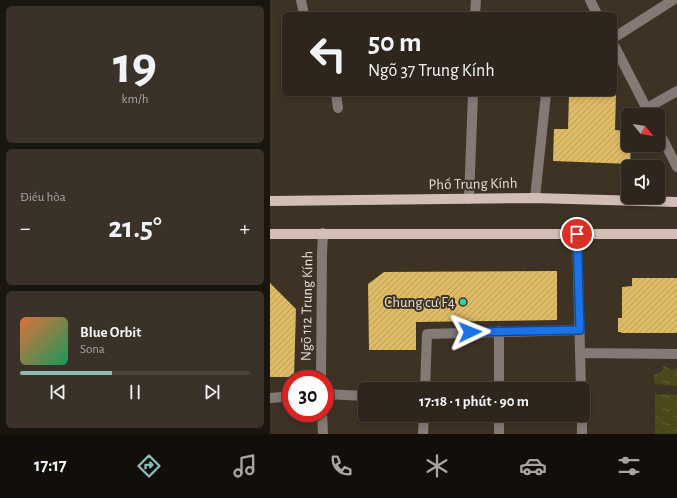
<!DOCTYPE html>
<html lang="vi">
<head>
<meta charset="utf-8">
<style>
	body { margin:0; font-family:"Alegreya Sans",sans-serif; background:#3a3229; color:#f1f3f6; height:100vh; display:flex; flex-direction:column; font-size:15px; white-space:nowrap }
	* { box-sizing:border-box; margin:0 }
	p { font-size:13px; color:#a7a5a3 }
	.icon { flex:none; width:22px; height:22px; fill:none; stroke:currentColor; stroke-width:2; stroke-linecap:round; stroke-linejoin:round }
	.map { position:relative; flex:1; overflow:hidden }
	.drawer { display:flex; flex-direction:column; gap:6px; padding:6px; background:#19150f; width:270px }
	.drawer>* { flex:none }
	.hud { position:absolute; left:12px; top:12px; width:335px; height:84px; border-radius:6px; box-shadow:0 2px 6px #0003,0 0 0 1px #49433b; background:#2e261c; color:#f1f3f6; overflow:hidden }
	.needle { width:26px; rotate:120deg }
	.controls { position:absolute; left:351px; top:108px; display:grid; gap:8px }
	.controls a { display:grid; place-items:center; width:44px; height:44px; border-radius:6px; background:#2e261c; box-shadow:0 2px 6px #0003,0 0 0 1px #49433b; font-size:20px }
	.speed { position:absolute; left:12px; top:370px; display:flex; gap:8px; font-size:20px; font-weight:700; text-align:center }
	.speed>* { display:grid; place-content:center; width:52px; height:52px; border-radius:50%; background:#2e261c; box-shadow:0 2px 6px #0003,0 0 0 1px #49433b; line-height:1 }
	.speed .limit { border:6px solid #d22; background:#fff; color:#111 }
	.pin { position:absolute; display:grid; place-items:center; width:34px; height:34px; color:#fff; margin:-17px; border:2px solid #fff; border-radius:50%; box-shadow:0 1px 4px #0007 }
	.me { position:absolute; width:44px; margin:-22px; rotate:88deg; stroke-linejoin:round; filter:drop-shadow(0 0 3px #0008) }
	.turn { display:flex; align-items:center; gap:14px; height:84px; padding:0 20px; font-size:18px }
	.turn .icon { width:52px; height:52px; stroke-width:2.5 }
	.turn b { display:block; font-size:28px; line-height:34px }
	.big { font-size:30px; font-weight:600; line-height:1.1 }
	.drawer .tile { flex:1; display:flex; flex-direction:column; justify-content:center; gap:6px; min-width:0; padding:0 14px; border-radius:6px; background:#3a3229 }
	.drawer .dial { align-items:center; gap:0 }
	.dial b { font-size:52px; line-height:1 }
	.song { display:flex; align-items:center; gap:12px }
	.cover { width:48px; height:48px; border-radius:6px; background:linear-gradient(135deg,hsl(20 70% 55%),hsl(150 70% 35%)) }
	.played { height:4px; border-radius:2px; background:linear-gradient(90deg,#8bbbb9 40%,#49433b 40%) }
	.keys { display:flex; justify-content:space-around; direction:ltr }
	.heat { display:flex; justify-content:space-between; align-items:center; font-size:22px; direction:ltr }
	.trip { position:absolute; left:88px; top:382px; width:232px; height:40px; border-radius:6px; background:#2e261c; box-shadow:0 2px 6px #0003,0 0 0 1px #49433b; font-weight:600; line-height:40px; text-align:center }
	.tab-bar { display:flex; height:64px; justify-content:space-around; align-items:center; background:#120f0b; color:#a7a5a3 }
	.tab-bar .icon { width:28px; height:28px }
	.tab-bar .active { color:#8bbbb9 }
	.tab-bar b { font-size:18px; color:#f1f3f6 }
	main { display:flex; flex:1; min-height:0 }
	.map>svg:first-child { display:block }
</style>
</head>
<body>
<main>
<section class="drawer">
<div class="tile dial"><b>19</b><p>km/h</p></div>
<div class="tile"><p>Điều hòa</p>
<div class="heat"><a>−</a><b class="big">21.5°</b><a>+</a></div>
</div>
<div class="tile">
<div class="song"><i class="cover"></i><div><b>Blue Orbit</b><p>Sona</p></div></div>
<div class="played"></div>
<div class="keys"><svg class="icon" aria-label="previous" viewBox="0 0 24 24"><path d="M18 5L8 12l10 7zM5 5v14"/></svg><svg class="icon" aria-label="pause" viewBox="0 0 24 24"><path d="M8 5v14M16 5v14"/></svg><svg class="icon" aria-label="next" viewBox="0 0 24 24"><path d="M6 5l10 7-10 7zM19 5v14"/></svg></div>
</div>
</section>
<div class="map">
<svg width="407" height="434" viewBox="0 0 407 434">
	<defs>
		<pattern id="water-ripples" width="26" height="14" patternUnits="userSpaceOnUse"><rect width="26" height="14" fill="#4a4919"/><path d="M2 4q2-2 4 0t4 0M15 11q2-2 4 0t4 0" fill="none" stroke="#64633a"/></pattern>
		<pattern id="building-hatch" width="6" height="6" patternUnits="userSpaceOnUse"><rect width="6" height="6" fill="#dfbb65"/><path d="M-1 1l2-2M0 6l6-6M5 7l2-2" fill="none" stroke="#b89c5c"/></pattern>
	</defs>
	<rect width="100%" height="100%" fill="#3e3225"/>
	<path fill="url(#water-ripples)" d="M 394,366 L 402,370 L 407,369 L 407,386 L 385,384 L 384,375 L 391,372 Z
		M 385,394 L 407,395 L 407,434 L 385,434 Z"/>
	<path fill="url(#building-hatch)" d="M 299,94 L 346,94 L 345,130 L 358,131 L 358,145 L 361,145 L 360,164 L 283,161 L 284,129 L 298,129 Z
		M 287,271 L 287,320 L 146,322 L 146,350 L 99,350 L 98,284 L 114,272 Z
		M 362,278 L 407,278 L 407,333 L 351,333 L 351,332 L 348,332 L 348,318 L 352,318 L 352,287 L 362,286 Z
		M 0,283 L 26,309 L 24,377 L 0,377 Z"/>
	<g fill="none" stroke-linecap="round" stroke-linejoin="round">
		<path stroke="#837a76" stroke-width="10" d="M 31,0 L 34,14
			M 320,0 L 327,14
			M 205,14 L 206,0
			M 345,37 L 403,0
			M 345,47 L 380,115
			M 66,94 L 68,108
			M 377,108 L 407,91
			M 388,130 L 407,167
			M 265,198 L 276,94
			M 199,199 L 203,94
			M 307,234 L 311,389
			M 310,353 L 407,354
			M 51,379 L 52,254 L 53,233
			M 155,389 L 157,334 L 310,330
			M 229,389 L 229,331
			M 55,394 L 95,396
			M 0,398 L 21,396
			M 52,413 L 53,434
			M 312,415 L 312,434
			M 153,434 L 154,415
			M 229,434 L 229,415"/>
		<path stroke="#d1bfb7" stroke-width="10" d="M 0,201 L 265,198 L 407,202
			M 0,234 L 407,234"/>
	</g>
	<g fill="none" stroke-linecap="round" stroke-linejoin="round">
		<g stroke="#114b97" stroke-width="10">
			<path id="route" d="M 200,332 L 310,330 L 307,234"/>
		</g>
		<use href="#route" stroke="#1a73e8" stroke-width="7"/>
	</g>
	<circle fill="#29d5ad" stroke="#3e3225" stroke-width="1.5" cx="193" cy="302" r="4"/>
	<g text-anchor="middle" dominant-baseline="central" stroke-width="4" stroke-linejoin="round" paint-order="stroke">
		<g font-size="15" fill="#e2dad2" stroke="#3e3225">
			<text transform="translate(203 184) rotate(-1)">Phố Trung Kính</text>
			<text transform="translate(37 306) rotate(-89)">Ngõ 112 Trung Kính</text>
		</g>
		<g font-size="15" fill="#e2dad2" stroke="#3e3225" text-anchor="end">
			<text x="185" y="302">Chung cư F4</text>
		</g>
	</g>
</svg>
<div class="controls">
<a><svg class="needle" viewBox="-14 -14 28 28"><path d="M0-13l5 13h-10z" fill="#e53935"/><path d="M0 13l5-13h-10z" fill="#a7a5a3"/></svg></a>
<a><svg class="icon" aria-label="sound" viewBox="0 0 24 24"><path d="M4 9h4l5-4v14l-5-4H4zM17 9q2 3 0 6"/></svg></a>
</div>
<div class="speed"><div class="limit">30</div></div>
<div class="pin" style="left:307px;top:234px;background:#d93025"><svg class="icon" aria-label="arrive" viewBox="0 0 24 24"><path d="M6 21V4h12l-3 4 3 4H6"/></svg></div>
<svg class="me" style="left:200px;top:332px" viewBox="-20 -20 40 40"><path d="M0-17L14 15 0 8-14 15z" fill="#1a73e8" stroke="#fff" stroke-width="4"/></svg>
<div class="trip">17:18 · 1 phút · 90 m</div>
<div class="hud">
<div class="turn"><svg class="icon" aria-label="left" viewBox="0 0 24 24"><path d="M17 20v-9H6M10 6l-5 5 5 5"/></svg><div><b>50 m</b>Ngõ 37 Trung Kính</div></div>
</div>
</div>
</main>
<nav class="tab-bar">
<b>17:17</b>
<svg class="icon active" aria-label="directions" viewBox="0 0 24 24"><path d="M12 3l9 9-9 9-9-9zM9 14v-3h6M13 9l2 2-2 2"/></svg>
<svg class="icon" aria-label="music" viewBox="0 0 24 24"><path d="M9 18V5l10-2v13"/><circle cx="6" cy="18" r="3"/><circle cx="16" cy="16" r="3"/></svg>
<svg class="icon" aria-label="phone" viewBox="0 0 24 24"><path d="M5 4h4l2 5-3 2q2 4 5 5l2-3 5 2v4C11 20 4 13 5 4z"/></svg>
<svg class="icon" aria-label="climate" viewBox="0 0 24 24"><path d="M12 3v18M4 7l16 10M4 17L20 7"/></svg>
<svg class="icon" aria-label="car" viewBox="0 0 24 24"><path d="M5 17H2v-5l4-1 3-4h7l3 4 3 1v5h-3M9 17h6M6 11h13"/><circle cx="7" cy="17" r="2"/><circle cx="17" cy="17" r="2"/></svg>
<svg class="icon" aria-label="filters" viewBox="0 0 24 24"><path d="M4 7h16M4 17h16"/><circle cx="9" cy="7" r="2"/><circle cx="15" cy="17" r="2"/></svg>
</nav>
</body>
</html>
